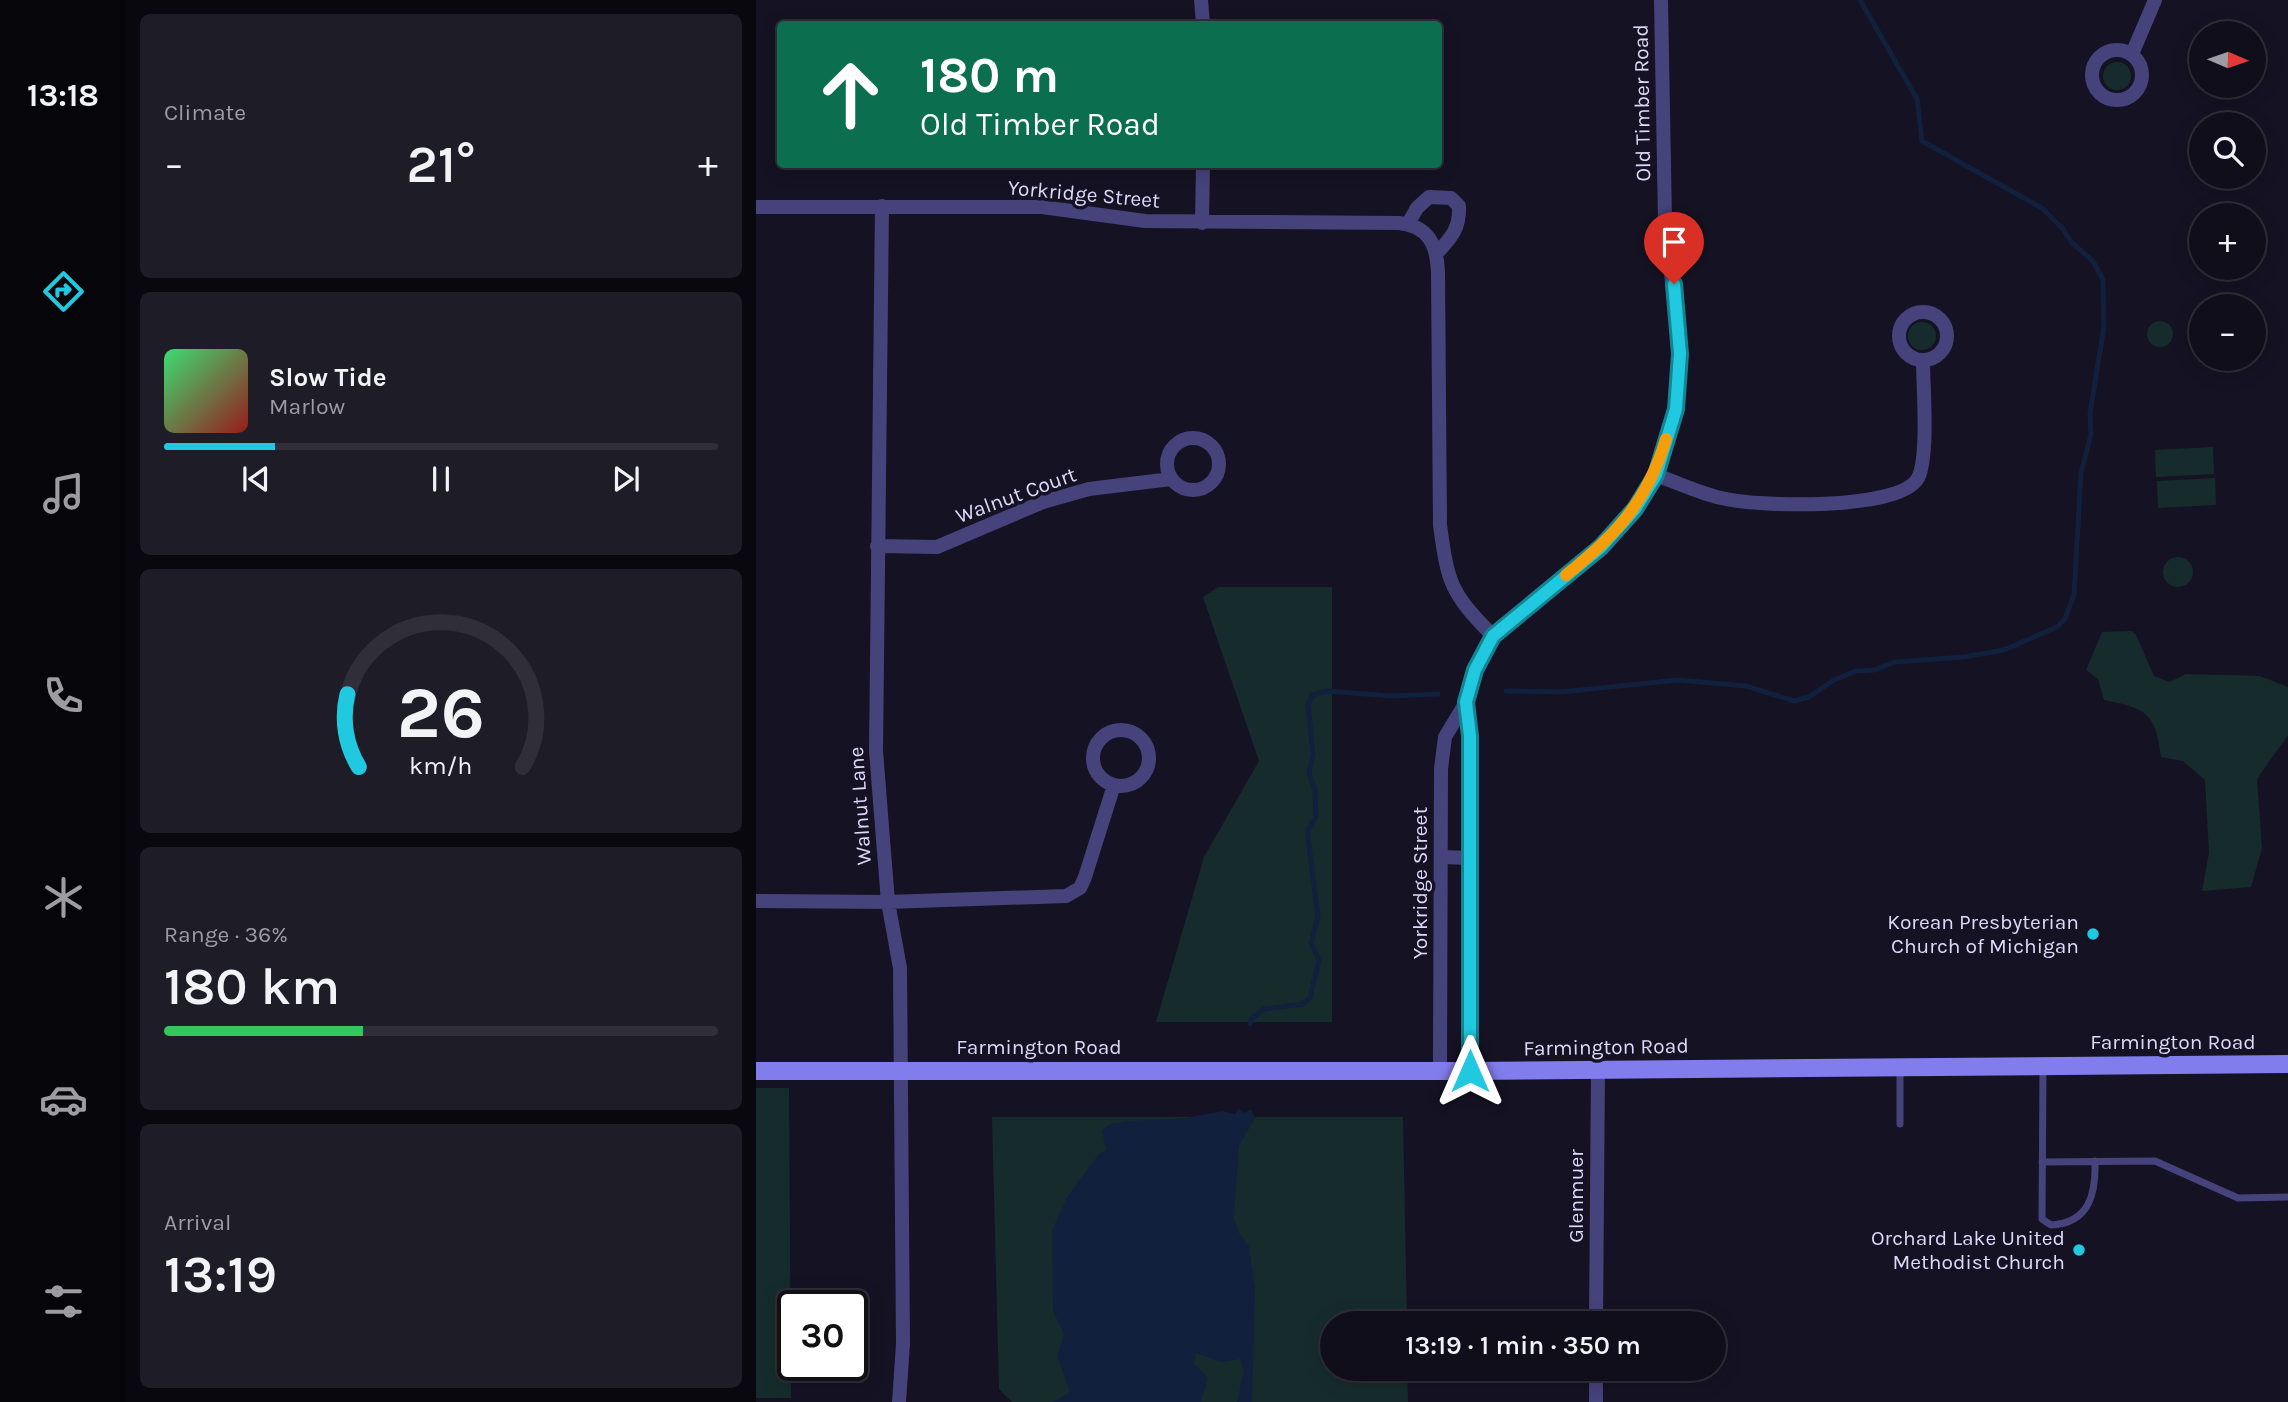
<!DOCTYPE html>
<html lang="en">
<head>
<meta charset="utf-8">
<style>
	body { margin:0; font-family:Karla,sans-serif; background:#1e1c27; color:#f1f3f6; height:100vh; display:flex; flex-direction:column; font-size:26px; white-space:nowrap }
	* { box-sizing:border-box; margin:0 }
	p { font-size:23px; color:#9c9ca2 }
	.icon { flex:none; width:38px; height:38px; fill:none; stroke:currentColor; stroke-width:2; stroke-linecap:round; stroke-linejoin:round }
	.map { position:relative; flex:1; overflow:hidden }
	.sheet { display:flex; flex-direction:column; gap:14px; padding:14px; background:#09080e; width:630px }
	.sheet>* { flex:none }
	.hud { position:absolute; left:21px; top:21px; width:665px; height:147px; border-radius:7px; box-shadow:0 4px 18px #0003,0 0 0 2px #302e39; background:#0b6e4f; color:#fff; overflow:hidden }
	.needle { width:46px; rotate:92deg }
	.tools { position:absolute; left:1433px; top:21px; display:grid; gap:14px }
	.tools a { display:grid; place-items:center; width:77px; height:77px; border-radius:50%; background:#100e1a; box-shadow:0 4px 18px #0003,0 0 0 2px #302e39; font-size:35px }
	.speed { position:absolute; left:21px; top:1290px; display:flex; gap:14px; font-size:35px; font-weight:700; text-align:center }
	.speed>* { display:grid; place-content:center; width:91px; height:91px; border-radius:50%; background:#100e1a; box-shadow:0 4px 18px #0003,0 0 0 2px #302e39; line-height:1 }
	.speed .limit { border:4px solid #111; border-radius:10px; background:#fff; color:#111 }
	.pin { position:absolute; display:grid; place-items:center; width:60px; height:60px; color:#fff; margin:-72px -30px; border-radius:50% 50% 50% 0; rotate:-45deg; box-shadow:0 0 7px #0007 }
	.pin .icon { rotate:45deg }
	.me { position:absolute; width:77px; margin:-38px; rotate:0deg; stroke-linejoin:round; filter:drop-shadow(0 0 5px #0008) }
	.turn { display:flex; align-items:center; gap:24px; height:147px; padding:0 28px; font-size:32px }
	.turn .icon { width:91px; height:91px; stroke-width:2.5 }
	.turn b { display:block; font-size:49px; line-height:60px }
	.big { font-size:52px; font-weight:600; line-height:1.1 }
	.sheet .card { flex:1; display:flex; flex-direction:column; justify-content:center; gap:10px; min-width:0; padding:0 24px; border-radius:10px; background:#1e1c27 }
	.sheet .dial { align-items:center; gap:0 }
	.dial svg { height:182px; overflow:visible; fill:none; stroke:#302e39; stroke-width:7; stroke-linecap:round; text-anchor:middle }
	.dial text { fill:#f1f3f6; stroke:none }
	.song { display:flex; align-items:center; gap:21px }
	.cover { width:84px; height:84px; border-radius:10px; background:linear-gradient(135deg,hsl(140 70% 55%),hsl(0 70% 35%)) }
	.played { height:7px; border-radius:4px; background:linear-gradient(90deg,#20c9df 20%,#302e39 20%) }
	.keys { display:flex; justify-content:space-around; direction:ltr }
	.heat { display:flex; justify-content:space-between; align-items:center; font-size:38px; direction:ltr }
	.charge { height:10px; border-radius:5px; background:linear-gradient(90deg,#34c759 36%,#302e39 0) }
	.trip { position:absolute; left:564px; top:1311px; width:406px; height:70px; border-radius:35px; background:#100e1a; box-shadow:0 4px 18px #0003,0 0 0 2px #302e39; font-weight:600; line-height:70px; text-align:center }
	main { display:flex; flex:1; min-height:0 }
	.tab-bar { display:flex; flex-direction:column; width:126px; justify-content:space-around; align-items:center; background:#06060a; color:#9c9ca2 }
	.tab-bar .icon { width:49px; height:49px }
	.tab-bar .selected { color:#20c9df }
	.tab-bar b { font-size:32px; color:#f1f3f6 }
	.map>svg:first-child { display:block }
</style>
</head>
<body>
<main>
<nav class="tab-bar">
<b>13:18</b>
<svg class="icon selected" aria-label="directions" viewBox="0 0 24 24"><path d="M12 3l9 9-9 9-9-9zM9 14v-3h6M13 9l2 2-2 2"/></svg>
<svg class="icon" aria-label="music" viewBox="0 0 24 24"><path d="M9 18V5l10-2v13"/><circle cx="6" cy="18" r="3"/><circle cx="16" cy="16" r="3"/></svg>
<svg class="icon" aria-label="phone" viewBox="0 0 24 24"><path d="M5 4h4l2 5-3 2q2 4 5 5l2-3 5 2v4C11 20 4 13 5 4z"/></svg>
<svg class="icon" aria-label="climate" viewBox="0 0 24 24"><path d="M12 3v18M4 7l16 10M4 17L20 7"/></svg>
<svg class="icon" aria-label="car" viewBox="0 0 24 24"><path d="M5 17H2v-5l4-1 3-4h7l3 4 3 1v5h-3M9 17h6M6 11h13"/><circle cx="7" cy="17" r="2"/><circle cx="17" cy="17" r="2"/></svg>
<svg class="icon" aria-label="filters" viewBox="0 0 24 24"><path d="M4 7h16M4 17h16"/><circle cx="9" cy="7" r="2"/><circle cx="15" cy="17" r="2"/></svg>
</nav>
<section class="sheet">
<div class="card"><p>Climate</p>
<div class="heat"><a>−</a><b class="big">21°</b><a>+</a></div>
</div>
<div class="card">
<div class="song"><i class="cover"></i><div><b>Slow Tide</b><p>Marlow</p></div></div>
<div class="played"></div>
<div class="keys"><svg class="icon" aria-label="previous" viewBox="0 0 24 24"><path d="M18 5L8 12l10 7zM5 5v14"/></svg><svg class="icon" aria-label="pause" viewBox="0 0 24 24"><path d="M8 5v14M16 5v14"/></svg><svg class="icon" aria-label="next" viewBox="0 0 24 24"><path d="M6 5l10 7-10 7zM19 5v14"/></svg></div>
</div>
<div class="card dial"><svg viewBox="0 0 100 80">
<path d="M14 69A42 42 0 1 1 86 69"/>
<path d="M14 69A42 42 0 0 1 9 37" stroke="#20c9df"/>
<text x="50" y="56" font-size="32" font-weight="700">26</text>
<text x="50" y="72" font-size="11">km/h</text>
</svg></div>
<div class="card"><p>Range · 36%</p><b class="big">180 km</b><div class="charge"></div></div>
<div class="card"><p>Arrival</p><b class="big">13:19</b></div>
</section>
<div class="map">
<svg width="1532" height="1402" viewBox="0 0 1532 1402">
	<rect width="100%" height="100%" fill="#151223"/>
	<path fill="#162c2c" d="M1347 76a14 14 0 1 1 28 0a14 14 0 1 1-28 0Z
		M1391 334a13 13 0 1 1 26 0a13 13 0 1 1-26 0Z
		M1152 336a14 14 0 1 1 28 0a14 14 0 1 1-28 0Z
		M 1457,447 L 1458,474 L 1400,477 L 1399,450 Z
		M 1459,478 L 1460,505 L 1402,508 L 1401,481 Z
		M1407 572a15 15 0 1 1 30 0a15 15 0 1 1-30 0Z
		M 462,587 L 576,587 L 576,1022 L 400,1022 L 448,857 L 503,761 L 447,597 Z
		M 1375,631 L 1380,635 L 1398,676 L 1414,682 L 1430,674 L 1504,676 L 1532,687 L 1532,735 L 1501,779 L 1506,848 L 1495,887 L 1446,891 L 1453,853 L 1449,780 L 1427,761 L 1405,757 C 1400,714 1391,708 1348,700 L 1342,679 L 1330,670 L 1346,632 Z
		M 0,1088 L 33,1088 L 35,1398 L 0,1398 Z
		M 236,1117 L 647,1117 L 651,1323 L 576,1323 L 576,1368 L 651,1369 L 652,1402 L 256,1402 L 243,1389 Z"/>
	<path fill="#11203d" d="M 482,1109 L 489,1113 L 495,1109 L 499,1118 L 483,1146 L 478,1217 L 483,1233 L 493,1246 L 499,1289 L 496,1402 L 481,1402 L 488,1370 L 484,1359 L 465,1362 L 440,1353 L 438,1363 L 452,1378 L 445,1402 L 297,1402 L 314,1392 L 301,1356 L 308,1334 L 297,1311 L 296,1230 L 311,1197 L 343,1154 L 350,1150 L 346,1130 L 354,1124 L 373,1121 L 430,1118 L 466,1111 L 479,1114 Z"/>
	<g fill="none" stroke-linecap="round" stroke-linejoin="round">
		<path stroke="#11203d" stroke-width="5" d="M 750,691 L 805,692 L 922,680 L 990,686 L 1038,701 L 1053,697 L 1078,680 L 1100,671 L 1118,670 L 1139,662 L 1208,657 L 1248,650 L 1301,627 L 1309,619 L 1318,595 L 1325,473 L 1335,434 L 1334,413 L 1348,327 L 1347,280 L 1337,261 L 1316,243 L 1307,229 L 1286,208 L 1166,141 L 1161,99 L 1104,0
			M 494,1024 L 495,1019 L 508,1009 L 547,1004 L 554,998 L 563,960 L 555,943 L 562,917 L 552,838 L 552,830 L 560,817 L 559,790 L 553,774 L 557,754 L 552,705 L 556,695 L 571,691 L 636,696 L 682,694"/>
		<path stroke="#46437c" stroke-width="7" d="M 1287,1066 L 1286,1219 L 1295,1225 C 1334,1223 1340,1193 1339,1161
			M 1144,1068 L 1144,1124
			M 1286,1162 L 1399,1161 L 1482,1198 L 1532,1197"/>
		<path stroke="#46437c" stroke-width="14" d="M 445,0 L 447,24
			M1336 75a25 25 0 1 1 50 0a25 25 0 1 1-50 0Z
			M 1376,54 L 1399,0
			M 126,206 L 120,751 L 132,902 L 144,968 L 147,1344 L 143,1402
			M 0,207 L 286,207 L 389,221 L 643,223 C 672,226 681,244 682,272 L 684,525 C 692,585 695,593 737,636 L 720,670 L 710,702 L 689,737 L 685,769 L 684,1071
			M 446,223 L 447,164
			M 652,224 L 661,208 L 673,197 L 695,198 L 703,206 C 704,228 696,237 681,253
			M1143 336a24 24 0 1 1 48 0a24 24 0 1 1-48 0Z
			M411 464a26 26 0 1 1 52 0a26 26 0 1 1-52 0Z
			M 899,475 C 921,482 943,493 965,498 C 1000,507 1144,511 1162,478 C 1173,457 1167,386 1167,360
			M 121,546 L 181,547 L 287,502 L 333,489 L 415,479
			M 737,636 L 845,547 L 879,509 L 899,475 L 920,409 L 924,354 L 909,220 L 905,0
			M 710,702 L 714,736 L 714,1071
			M337 758a28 28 0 1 1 56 0a28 28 0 1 1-56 0Z
			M 686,857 L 714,858
			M 0,901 L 132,902 L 310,896 L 324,888 L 329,877 L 358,785
			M 840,1323 L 842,1069
			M 840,1368 L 840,1402"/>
		<path stroke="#827ded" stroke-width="18" d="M 0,1071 L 714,1071 L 1532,1064"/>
	</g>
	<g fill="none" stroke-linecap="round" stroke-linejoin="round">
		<g stroke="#158391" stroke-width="18">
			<path id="route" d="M 714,1071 L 714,736 L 710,702 L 719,670 L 737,636 L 845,547 L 879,509 L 900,475 L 920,409 L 924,354 L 918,284"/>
		</g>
		<use href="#route" stroke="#20c9df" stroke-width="12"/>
		<path stroke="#f59e0b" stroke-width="12" d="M 810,575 C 860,535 891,502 910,439"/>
	</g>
	<g fill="#20c9df" stroke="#151223" stroke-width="2.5">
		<circle cx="1337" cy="934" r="7"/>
		<circle cx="1323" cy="1250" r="7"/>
	</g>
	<g text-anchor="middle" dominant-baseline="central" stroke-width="7" stroke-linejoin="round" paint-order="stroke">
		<g font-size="21" fill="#ded9fa" stroke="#151223">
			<text transform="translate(886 103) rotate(-91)">Old Timber Road</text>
			<text transform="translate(328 194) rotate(5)">Yorkridge Street</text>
			<text transform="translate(260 495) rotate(-20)">Walnut Court</text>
			<text transform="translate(104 806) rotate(-94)">Walnut Lane</text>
			<text transform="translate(664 883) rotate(-90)">Yorkridge Street</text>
			<text x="1417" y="1042">Farmington Road</text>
			<text x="283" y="1047">Farmington Road</text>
			<text transform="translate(850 1047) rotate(-1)">Farmington Road</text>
			<text transform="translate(820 1196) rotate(-90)">Glenmuer</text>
		</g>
		<g font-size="21" fill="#ded9fa" stroke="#151223" text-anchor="end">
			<text x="1323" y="922">Korean Presbyterian<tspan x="1323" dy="24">Church of Michigan</tspan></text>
			<text x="1309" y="1238">Orchard Lake United<tspan x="1309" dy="24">Methodist Church</tspan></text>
		</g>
	</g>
</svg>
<div class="tools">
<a><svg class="needle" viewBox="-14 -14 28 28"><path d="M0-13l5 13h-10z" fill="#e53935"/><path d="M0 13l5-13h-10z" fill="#9c9ca2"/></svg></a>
<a><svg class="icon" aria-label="search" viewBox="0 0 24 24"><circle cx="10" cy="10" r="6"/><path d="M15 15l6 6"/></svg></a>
<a>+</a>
<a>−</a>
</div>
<div class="speed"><div class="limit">30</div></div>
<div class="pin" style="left:918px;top:284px;background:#d93025"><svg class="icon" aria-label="arrive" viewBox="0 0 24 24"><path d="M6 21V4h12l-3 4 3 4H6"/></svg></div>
<svg class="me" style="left:714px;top:1071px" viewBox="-20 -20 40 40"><path d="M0-17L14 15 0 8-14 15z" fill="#20c9df" stroke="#fff" stroke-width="4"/></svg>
<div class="trip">13:19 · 1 min · 350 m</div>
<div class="hud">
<div class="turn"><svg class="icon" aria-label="ahead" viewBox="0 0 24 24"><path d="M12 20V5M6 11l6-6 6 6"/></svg><div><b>180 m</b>Old Timber Road</div></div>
</div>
</div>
</main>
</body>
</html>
